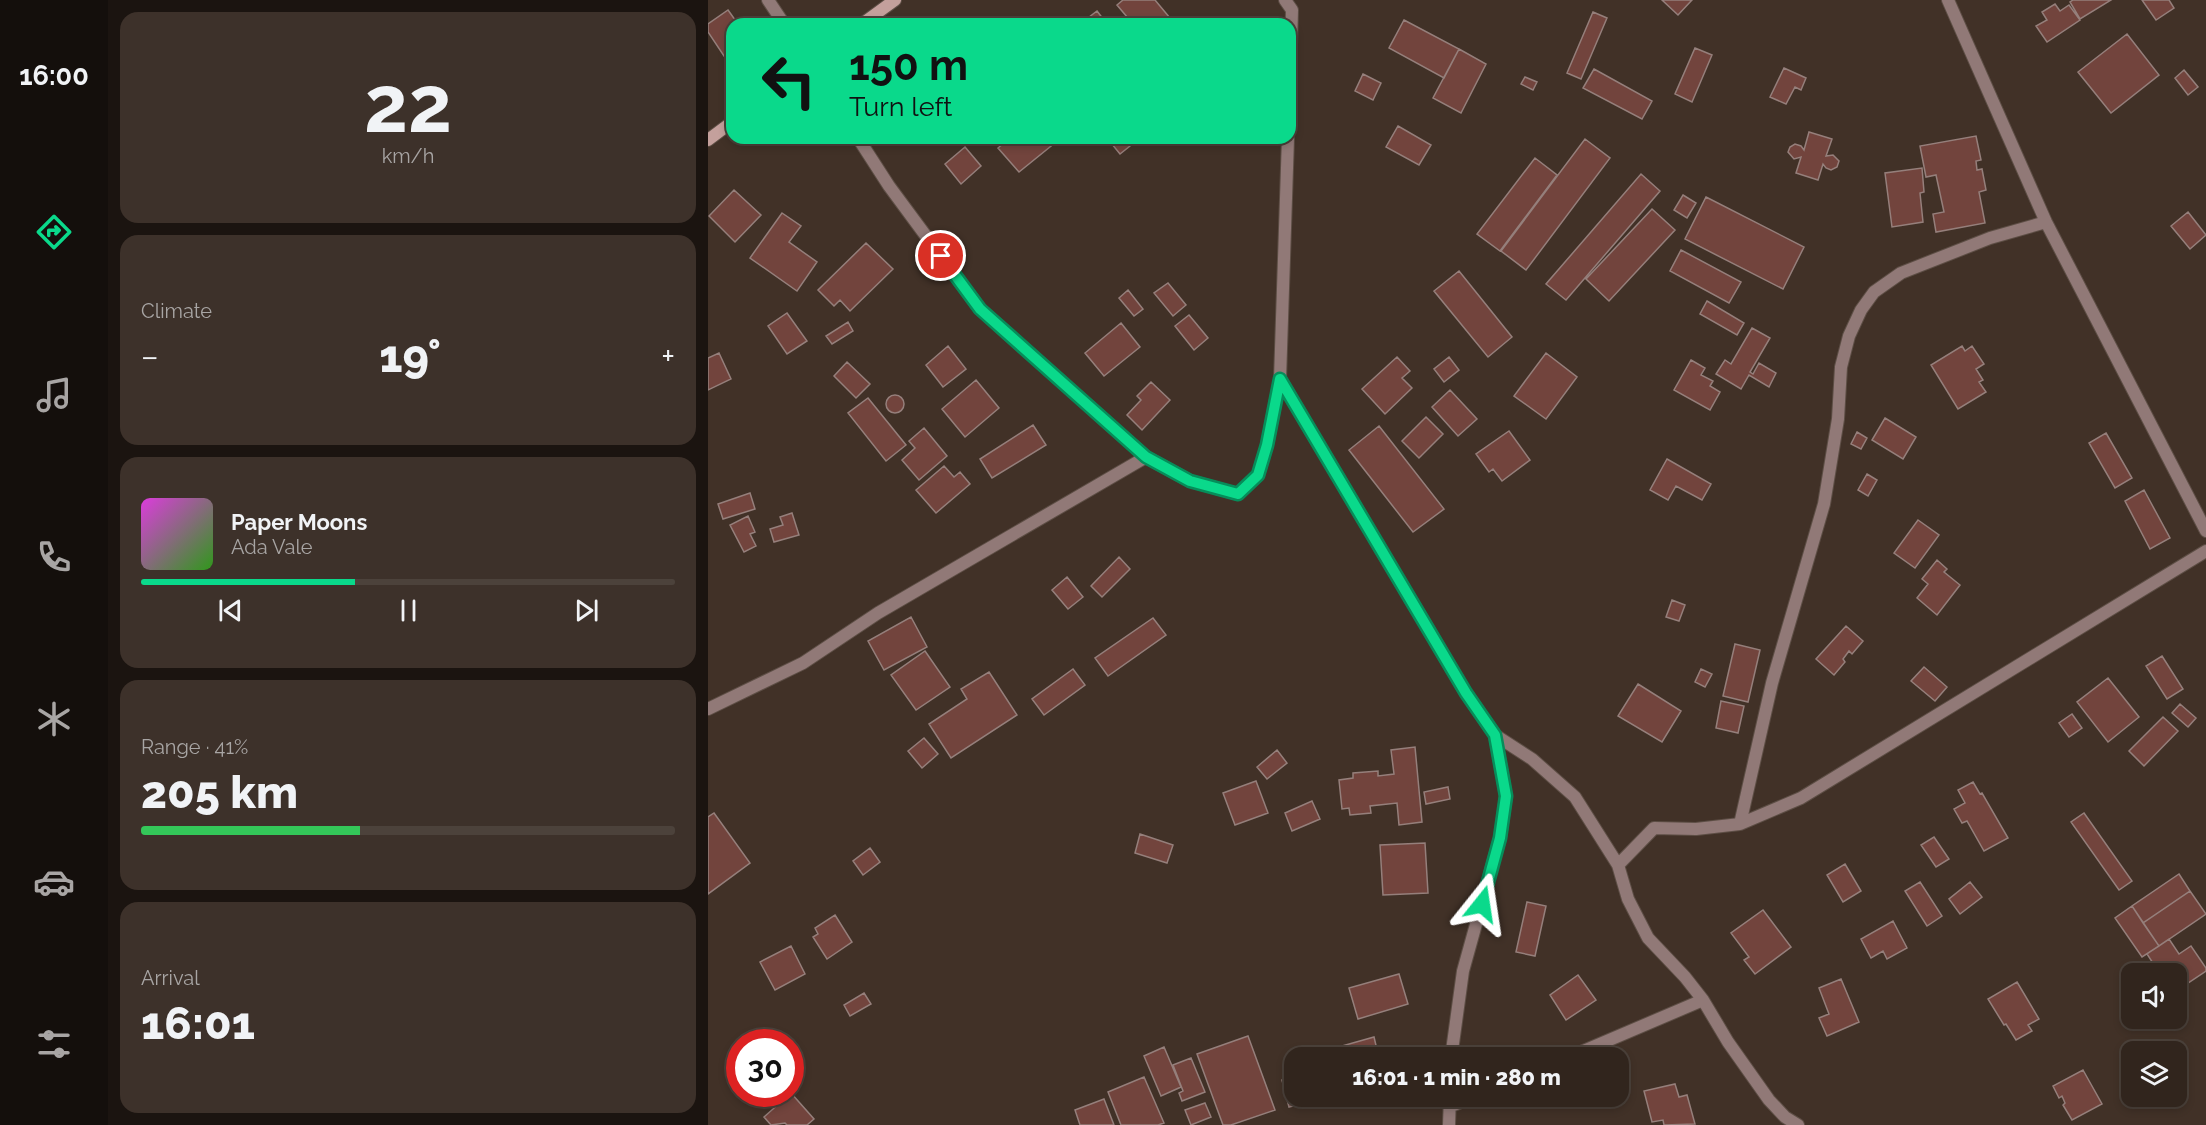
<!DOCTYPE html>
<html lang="en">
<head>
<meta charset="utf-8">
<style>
	body { margin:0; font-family:Raleway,sans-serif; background:#3d312a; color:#f1f3f6; height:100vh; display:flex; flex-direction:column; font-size:22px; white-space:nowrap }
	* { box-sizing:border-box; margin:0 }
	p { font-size:20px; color:#a8a5a4 }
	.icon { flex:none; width:33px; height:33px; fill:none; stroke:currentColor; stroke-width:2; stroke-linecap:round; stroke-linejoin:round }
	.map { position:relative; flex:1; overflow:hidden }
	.side { display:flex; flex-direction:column; gap:12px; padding:12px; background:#1b1410; width:600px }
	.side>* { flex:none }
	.top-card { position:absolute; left:18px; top:18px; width:570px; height:126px; border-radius:18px; box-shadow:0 3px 9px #0003,0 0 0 2px #4c423b; background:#0ad98b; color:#111; overflow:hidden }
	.buttons { position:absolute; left:1413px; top:963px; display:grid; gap:12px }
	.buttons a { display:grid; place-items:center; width:66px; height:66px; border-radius:12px; background:#31251d; box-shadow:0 3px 9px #0003,0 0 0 2px #4c423b; font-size:30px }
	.speed { position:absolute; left:18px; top:1029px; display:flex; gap:12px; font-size:30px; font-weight:700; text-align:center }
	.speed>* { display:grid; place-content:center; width:78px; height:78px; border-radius:50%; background:#31251d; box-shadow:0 3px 9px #0003,0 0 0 2px #4c423b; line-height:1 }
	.speed .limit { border:9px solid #d22; background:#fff; color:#111 }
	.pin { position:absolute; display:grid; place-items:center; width:51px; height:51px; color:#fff; margin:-26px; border:3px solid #fff; border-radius:50%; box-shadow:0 2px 6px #0007 }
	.me { position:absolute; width:66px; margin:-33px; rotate:15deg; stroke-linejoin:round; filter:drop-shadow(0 0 4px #0008) }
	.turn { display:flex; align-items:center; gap:21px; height:126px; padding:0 24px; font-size:27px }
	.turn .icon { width:78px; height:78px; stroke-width:2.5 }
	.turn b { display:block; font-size:42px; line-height:51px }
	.big { font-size:45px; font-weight:800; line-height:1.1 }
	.side .card { flex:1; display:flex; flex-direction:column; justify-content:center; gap:9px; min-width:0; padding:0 21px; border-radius:18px; background:#3d312a }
	.side .dial { align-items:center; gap:0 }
	.dial b { font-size:78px; line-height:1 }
	.song { display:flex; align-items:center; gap:18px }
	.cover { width:72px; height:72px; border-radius:9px; background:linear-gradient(135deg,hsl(300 70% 55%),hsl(110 70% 35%)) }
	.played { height:6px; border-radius:3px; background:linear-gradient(90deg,#0ad98b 40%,#4c423b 40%) }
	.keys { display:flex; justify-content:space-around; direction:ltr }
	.heat { display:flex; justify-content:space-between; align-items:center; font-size:33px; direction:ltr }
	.charge { height:9px; border-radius:4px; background:linear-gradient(90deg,#34c759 41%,#4c423b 0) }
	.trip { position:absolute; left:576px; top:1047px; width:345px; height:60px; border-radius:18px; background:#31251d; box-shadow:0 3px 9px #0003,0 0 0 2px #4c423b; font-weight:800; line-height:60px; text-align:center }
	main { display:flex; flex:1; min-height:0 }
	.menu { display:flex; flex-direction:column; width:108px; justify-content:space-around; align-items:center; background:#140f0c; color:#a8a5a4 }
	.menu .icon { width:42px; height:42px }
	.menu .selected { color:#0ad98b }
	.menu b { font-size:27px; color:#f1f3f6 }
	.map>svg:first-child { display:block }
</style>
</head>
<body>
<main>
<nav class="menu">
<b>16:00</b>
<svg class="icon selected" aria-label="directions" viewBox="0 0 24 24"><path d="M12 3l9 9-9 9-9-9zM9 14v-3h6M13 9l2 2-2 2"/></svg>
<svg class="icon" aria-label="music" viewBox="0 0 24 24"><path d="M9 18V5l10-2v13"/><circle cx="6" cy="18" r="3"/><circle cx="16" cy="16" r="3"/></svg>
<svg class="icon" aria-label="phone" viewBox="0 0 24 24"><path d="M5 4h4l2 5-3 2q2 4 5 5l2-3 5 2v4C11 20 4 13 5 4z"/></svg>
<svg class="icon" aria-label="climate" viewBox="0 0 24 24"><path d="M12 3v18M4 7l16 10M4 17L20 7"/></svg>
<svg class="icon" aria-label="car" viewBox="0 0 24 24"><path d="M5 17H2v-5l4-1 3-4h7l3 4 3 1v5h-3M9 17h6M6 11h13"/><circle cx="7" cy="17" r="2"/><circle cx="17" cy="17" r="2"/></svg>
<svg class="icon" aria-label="filters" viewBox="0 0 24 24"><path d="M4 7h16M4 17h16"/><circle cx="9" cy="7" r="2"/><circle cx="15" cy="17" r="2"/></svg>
</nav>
<section class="side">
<div class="card dial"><b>22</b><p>km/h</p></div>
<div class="card"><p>Climate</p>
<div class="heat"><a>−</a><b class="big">19°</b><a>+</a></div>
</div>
<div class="card">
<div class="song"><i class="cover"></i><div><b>Paper Moons</b><p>Ada Vale</p></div></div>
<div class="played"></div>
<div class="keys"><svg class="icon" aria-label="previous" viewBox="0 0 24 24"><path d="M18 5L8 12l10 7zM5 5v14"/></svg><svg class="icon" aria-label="pause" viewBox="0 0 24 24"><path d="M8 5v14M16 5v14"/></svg><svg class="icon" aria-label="next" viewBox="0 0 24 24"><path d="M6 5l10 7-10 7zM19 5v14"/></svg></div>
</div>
<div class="card"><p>Range · 41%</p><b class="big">205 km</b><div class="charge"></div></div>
<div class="card"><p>Arrival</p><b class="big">16:01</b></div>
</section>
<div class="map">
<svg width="1498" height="1125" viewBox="0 0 1498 1125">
	<rect width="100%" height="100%" fill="#413127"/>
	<path fill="#72443d" stroke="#957f7b" stroke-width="1.5" d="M 415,0 L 447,0 L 467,24 L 425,24 L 409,5 Z
		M 954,0 L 984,0 L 970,15 Z
		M 1365,0 L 1403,0 L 1372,19 L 1362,2 Z
		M 1434,0 L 1461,0 L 1466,8 L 1448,20 Z
		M 1347,4 L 1352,11 L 1361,5 L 1372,20 L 1339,42 L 1328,26 L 1339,20 L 1334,12 Z
		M 20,10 L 30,24 L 24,24 L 24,55 L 18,59 L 0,32 L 0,24 Z
		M 389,11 L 399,24 L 372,24 Z
		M 885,12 L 899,18 L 873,79 L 859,73 Z
		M 696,20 L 751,49 L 736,78 L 681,48 Z
		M 1419,34 L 1451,75 L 1403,113 L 1370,72 Z
		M 987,48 L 1004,55 L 984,102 L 967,94 Z
		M 751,49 L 778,64 L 753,113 L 725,98 Z
		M 1076,68 L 1098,78 L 1093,90 L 1087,87 L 1078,104 L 1062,97 Z
		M 886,69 L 944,101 L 934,119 L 875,88 Z
		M 1476,70 L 1490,87 L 1480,95 L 1467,78 Z
		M 655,74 L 673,83 L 665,100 L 647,91 Z
		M 817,77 L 829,82 L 825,90 L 813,84 Z
		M 690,126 L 723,145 L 711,165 L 678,147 Z
		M 1101,132 L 1124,139 L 1118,156 L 1125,155 L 1131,161 L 1129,167 L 1123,170 L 1118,168 L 1115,164 L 1110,180 L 1088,173 L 1093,157 L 1086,159 L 1080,152 L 1082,147 L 1087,144 L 1093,146 L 1096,150 Z
		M 1268,136 L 1273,160 L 1268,161 L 1269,170 L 1274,169 L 1278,190 L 1271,192 L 1277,223 L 1228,232 L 1225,214 L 1236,212 L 1228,175 L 1218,177 L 1212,146 Z
		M 302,138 L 353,138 L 311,172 L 290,148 Z
		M 399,138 L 432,138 L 412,154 Z
		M 877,139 L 902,158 L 818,270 L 793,251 Z
		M 257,147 L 273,166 L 253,184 L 237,164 Z
		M 827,158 L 849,175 L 792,251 L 769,234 Z
		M 1214,168 L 1216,192 L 1212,193 L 1215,222 L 1184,227 L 1177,173 Z
		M 933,174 L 952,191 L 858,300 L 838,284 Z
		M 26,190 L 53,215 L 27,242 L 1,216 Z
		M 975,195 L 988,203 L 979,218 L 966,210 Z
		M 998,197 L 1096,247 L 1075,289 L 977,239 Z
		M 944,209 L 967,230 L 901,301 L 878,279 Z
		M 1480,212 L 1498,235 L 1482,249 L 1463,226 Z
		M 74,213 L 93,226 L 81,242 L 109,262 L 89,291 L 42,258 Z
		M 158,243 L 185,269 L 142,311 L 132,300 L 126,306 L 110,290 Z
		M 973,250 L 1033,282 L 1021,303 L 962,271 Z
		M 751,271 L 804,337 L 780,357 L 726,291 Z
		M 460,283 L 478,305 L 465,316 L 446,293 Z
		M 420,290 L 435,309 L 426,316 L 411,298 Z
		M 999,301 L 1036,323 L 1029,335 L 992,314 Z
		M 79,313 L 99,341 L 79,354 L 60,326 Z
		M 481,315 L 500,338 L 486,350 L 467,326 Z
		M 140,322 L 145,331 L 124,344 L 118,336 Z
		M 413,323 L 432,347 L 396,376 L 377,353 Z
		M 1044,328 L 1062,338 L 1042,372 L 1045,374 L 1051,363 L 1068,373 L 1061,387 L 1041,375 L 1033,389 L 1008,374 L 1017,360 L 1023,364 Z
		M 240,346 L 258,369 L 235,387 L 218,365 Z
		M 1254,346 L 1257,351 L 1264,346 L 1276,364 L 1268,369 L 1275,380 L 1271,382 L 1278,392 L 1250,409 L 1223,365 Z
		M 11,353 L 23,379 L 0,390 L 0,358 Z
		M 838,353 L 869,377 L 838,419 L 806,396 Z
		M 689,357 L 702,371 L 694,378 L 704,388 L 677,414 L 654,389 Z
		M 741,357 L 751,370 L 736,382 L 726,369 Z
		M 983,360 L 997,368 L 993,375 L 1005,381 L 1002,386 L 1012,392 L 1002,410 L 966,390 Z
		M 139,362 L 162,384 L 148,398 L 126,376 Z
		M 268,380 L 291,408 L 257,437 L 234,409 Z
		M 443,382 L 462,400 L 434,430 L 419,415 L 433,400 L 429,396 Z
		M 742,390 L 769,419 L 750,436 L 724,407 Z
		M178 404a9 9 0 1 1 18 0a9 9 0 1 1-18 0Z
		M 160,398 L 198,445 L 178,461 L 140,413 Z
		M 718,417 L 735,434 L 711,458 L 694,441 Z
		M 1177,418 L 1208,437 L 1195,459 L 1164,440 Z
		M 325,425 L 338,445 L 284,478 L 272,459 Z
		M 671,426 L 736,509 L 705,532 L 641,450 Z
		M 216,428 L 239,456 L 211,480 L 194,460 L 207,448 L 201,441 Z
		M 801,431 L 822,460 L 794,481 L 785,469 L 781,472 L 768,454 Z
		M 1149,432 L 1159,438 L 1153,449 L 1143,444 Z
		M 1398,433 L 1424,478 L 1407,488 L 1381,443 Z
		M 959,459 L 1003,484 L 994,500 L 968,486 L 960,500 L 942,490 Z
		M 236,466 L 246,477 L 252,472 L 262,484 L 228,513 L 208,490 Z
		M 1159,474 L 1169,480 L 1160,496 L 1150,490 Z
		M 1436,490 L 1462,538 L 1442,549 L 1417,501 Z
		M 42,493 L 47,509 L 15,519 L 10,504 Z
		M 84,513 L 91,535 L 66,542 L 62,529 L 75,525 L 72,517 Z
		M 40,516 L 47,532 L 42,534 L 48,546 L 36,552 L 22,525 Z
		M 1210,520 L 1231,535 L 1207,568 L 1186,553 Z
		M 411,557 L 422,569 L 394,597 L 383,586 Z
		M 1229,560 L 1239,569 L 1236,572 L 1252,585 L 1229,615 L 1209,598 L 1220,584 L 1214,579 Z
		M 359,577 L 375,597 L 360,609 L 344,590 Z
		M 964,600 L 977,605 L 971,621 L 958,617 Z
		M 203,617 L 219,647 L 176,670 L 160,641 Z
		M 445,618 L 458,635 L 400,676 L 387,658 Z
		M 1138,626 L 1155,641 L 1144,654 L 1141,651 L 1135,659 L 1137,662 L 1126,675 L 1108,659 Z
		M 1027,644 L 1052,650 L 1040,702 L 1015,696 Z
		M 217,651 L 242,687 L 208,710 L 183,675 Z
		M 1454,656 L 1475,689 L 1459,699 L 1438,666 Z
		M 1216,667 L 1239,687 L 1227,701 L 1203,681 Z
		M 365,669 L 377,685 L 336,715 L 324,699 Z
		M 993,669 L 1004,674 L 997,687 L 987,682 Z
		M 281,672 L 309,715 L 243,758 L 221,724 L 259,699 L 253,689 Z
		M 1400,678 L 1431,717 L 1400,742 L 1369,702 Z
		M 930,684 L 973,711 L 954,742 L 910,716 Z
		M 1013,701 L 1036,706 L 1030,733 L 1008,728 Z
		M 1472,704 L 1488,718 L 1480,727 L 1464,713 Z
		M 1364,714 L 1374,728 L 1361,737 L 1351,723 Z
		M 1455,717 L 1470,731 L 1436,766 L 1421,751 Z
		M 216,738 L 230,754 L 214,768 L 200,751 Z
		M 707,747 L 714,822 L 691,825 L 689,803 L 662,806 L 663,813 L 642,815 L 641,808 L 634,809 L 631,780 L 645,778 L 645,773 L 670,771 L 670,776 L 686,774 L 683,750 Z
		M 569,750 L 579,763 L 559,779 L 549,767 Z
		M 548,781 L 560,813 L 527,825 L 515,793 Z
		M 1265,782 L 1272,794 L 1274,793 L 1300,838 L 1276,851 L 1259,821 L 1254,823 L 1246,809 L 1257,803 L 1250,790 Z
		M 740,787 L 742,799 L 718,804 L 716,792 Z
		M 604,801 L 612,819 L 584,831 L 577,813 Z
		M 6,813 L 42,863 L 0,894 L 0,817 Z
		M 1376,813 L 1424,881 L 1411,890 L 1363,822 Z
		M 432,834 L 465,845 L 459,863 L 427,853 Z
		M 1226,837 L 1241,859 L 1228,867 L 1213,845 Z
		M 717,843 L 720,893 L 675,895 L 672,845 Z
		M 162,848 L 172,862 L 155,875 L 145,861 Z
		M 1137,864 L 1153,891 L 1135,902 L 1119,875 Z
		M 1471,874 L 1482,891 L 1435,923 L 1424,906 Z
		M 1212,882 L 1234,916 L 1219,926 L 1197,891 Z
		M 1262,882 L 1274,897 L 1252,914 L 1241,899 Z
		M 1482,891 L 1498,914 L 1451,946 L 1435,923 Z
		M 819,902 L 838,906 L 827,956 L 808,952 Z
		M 1424,906 L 1451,946 L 1434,957 L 1407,918 Z
		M 1055,910 L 1083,947 L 1047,974 L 1036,960 L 1041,957 L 1023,933 Z
		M 127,915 L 144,942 L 119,959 L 105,937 L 110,934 L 107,928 Z
		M 1185,921 L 1199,948 L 1179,959 L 1175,951 L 1163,958 L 1153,939 Z
		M 1461,939 L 1471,954 L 1483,946 L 1498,968 L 1498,971 L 1468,991 L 1468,974 L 1452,974 L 1439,954 Z
		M 83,946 L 97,974 L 67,990 L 52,962 Z
		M 691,974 L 700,1004 L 650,1019 L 641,988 Z
		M 870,975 L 888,1000 L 858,1020 L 842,995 Z
		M 1133,979 L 1151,1022 L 1119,1036 L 1111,1018 L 1121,1014 L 1111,988 Z
		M 1309,982 L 1331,1019 L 1320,1025 L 1324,1031 L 1308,1040 L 1298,1024 L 1296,1025 L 1280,999 Z
		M 156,993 L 163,1004 L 142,1016 L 136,1005 Z
		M 540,1036 L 567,1110 L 523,1125 L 515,1125 L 489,1054 Z
		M 666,1037 L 671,1058 L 602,1058 L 602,1055 Z
		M 456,1047 L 473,1087 L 453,1096 L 436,1056 Z
		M 483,1058 L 497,1092 L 474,1101 L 471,1093 L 475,1091 L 465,1065 Z
		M 1375,1070 L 1394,1104 L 1364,1120 L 1355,1105 L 1357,1103 L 1354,1096 L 1351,1098 L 1345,1086 Z
		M 436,1077 L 456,1123 L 450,1125 L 413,1125 L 400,1092 Z
		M 586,1077 L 586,1096 L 606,1096 L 607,1100 L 581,1107 L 574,1080 Z
		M 967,1084 L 971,1097 L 979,1095 L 987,1124 L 956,1125 L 955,1120 L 944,1122 L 936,1091 Z
		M 83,1093 L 106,1119 L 99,1125 L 79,1125 L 77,1123 L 63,1125 L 56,1117 Z
		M 886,1096 L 904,1096 L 905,1104 L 889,1108 Z
		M 396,1099 L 406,1125 L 372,1125 L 367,1110 Z
		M 497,1103 L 503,1117 L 483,1125 L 477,1110 Z"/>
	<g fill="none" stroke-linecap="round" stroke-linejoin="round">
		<g stroke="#5d4e45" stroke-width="14">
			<path id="street" d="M 60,0 L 76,24
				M 577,0 L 584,10 L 582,80
				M 1240,0 L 1338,222 L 1498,531
				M 150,138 L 181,186 L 272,309 L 438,457
				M 580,138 L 572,379 L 758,693 L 787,735 L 798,796 L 792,838 L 755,971 L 743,1058
				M 0,709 L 95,663 L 170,613 L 438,457 L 482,481 L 530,494 L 550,475 L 559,445 L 572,379
				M 787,735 L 824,759 L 867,797 L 910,865 L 920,899 L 940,938 L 977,977 L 995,1000 L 1020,1042 L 1061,1100 L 1077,1117 L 1090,1125
				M 1032,824 L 1064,683 L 1116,504 L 1130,419 L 1133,367 L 1141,336 L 1153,310 L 1166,292 L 1193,273 L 1282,238 L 1338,222
				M 910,865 L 946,828 L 988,829 L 1032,824 L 1093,798 L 1498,551
				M 859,1058 L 995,1000
				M 741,1107 L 767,1096
				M 741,1125 L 742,1096"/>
		</g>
		<g stroke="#5d4e45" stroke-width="14">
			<path id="secondary" d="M 154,24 L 187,0
				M 0,140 L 24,122"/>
		</g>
		<use href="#street" stroke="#917977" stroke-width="12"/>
		<use href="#secondary" stroke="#c4a09c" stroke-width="12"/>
	</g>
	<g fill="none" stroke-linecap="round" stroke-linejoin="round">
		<g stroke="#068d5a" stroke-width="15">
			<path id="route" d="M 233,256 L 272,309 L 438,457 L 482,481 L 530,494 L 550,475 L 559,445 L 572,379 L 758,693 L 787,735 L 798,796 L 792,838 L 774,904"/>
		</g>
		<use href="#route" stroke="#0ad98b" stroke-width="10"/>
	</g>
</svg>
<div class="buttons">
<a><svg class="icon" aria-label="sound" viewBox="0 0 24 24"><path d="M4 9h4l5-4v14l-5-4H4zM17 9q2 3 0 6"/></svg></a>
<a><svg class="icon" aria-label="layers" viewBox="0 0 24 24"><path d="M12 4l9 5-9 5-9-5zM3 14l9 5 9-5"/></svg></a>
</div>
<div class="speed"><div class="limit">30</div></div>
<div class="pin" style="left:233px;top:256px;background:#d93025"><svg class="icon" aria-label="arrive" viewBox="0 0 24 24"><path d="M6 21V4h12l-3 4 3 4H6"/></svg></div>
<svg class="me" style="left:774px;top:904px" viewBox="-20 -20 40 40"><path d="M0-17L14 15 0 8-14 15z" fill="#0ad98b" stroke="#fff" stroke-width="4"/></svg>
<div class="trip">16:01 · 1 min · 280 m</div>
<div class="top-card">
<div class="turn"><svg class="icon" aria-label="left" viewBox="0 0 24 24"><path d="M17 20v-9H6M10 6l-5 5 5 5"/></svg><div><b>150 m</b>Turn left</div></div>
</div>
</div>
</main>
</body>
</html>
